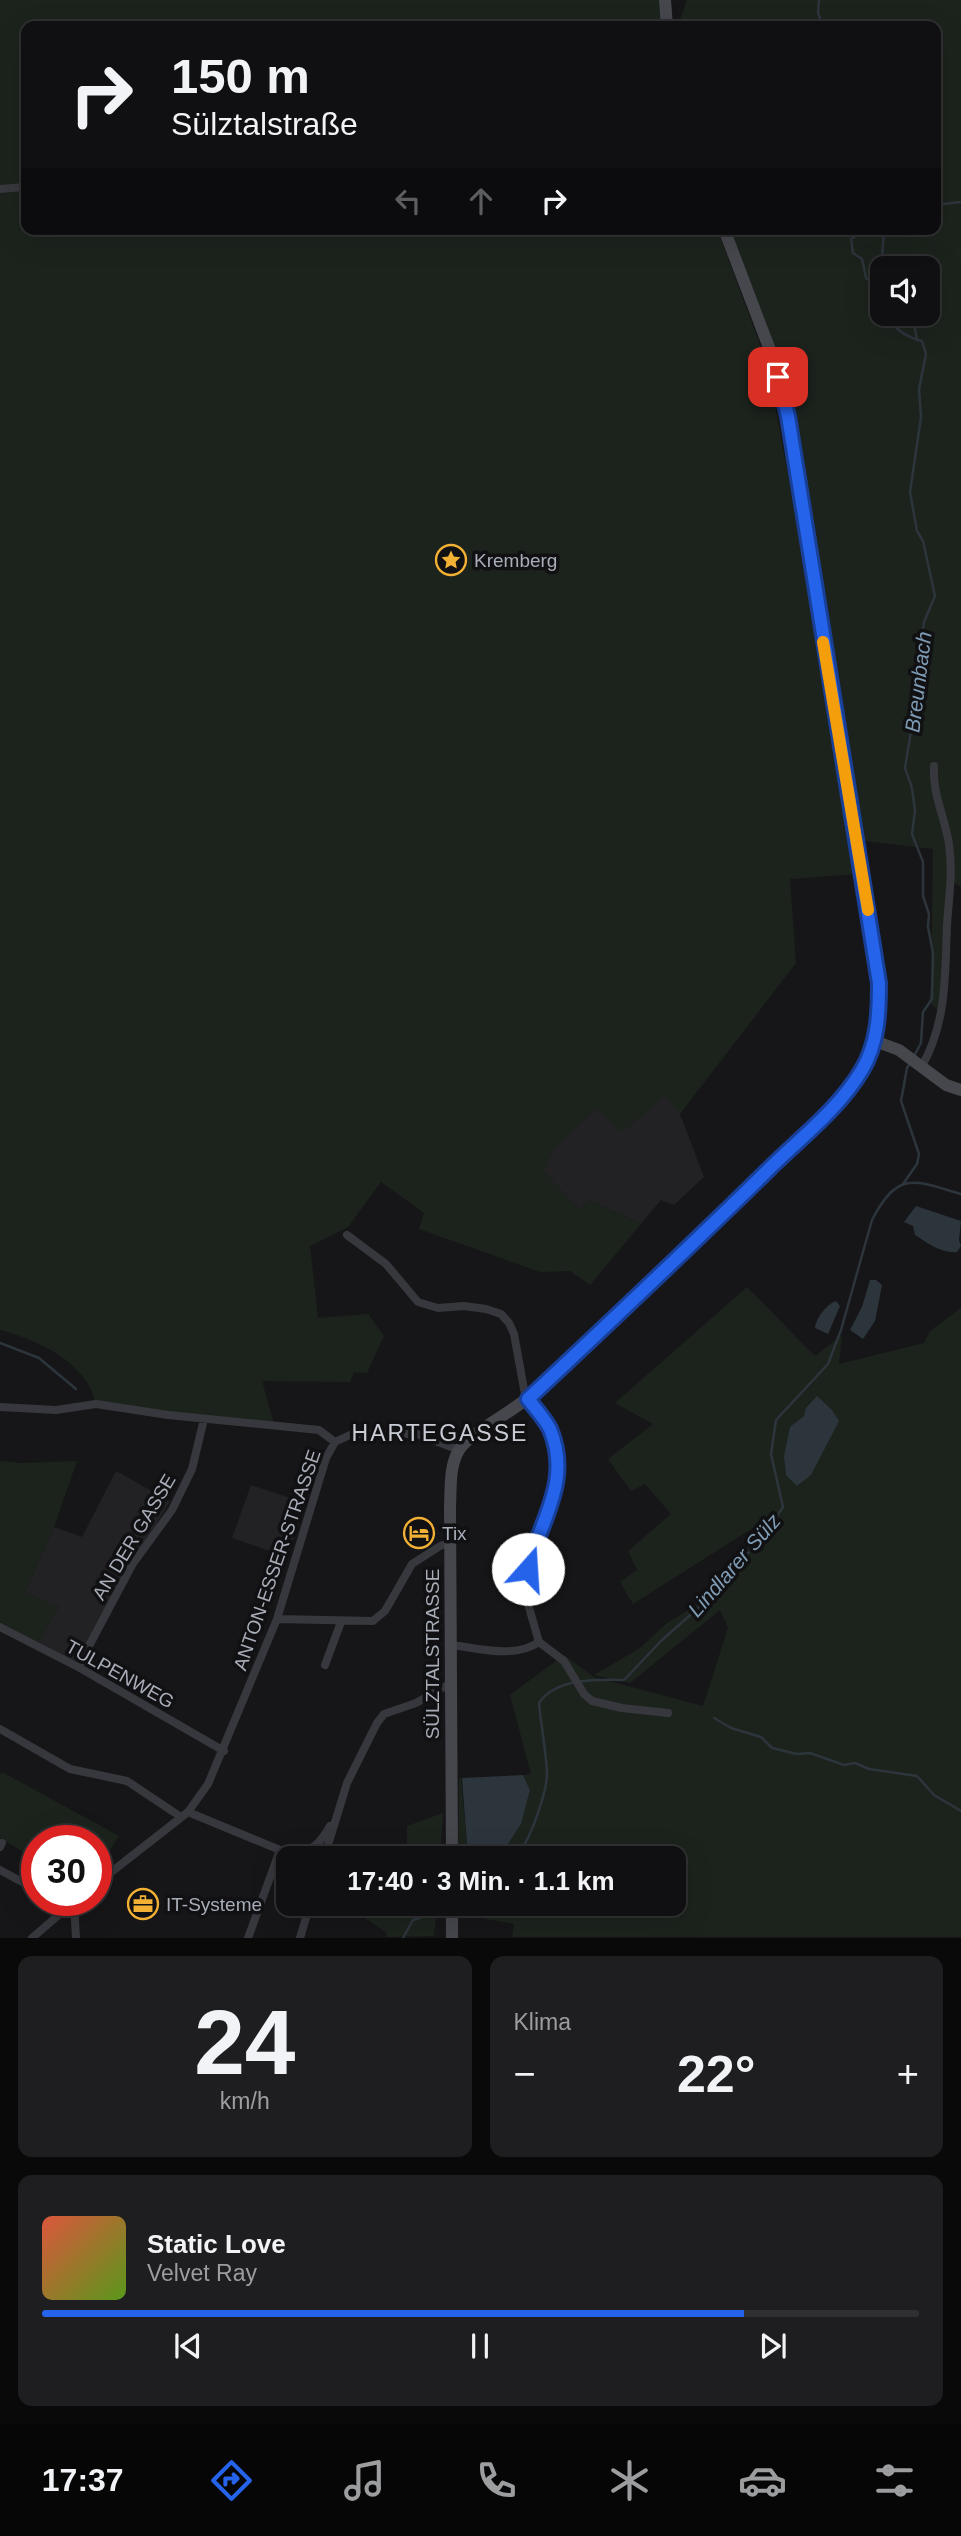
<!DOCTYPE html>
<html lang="de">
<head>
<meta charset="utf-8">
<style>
	body { margin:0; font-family:Helvetica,sans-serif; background:#1e1e20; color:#f1f3f6; height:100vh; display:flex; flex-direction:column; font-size:26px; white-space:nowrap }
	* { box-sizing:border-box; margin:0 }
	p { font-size:23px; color:#9c9d9f }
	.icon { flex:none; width:38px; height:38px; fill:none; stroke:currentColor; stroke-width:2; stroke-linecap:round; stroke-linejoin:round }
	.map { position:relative; height:1938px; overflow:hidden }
	.sheet { display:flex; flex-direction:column; gap:18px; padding:18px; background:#09090a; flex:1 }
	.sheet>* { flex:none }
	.banner { position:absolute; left:21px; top:21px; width:920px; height:214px; border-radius:14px; box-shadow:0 7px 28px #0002,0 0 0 2px #303032; background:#101012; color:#f1f3f6; overflow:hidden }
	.controls { position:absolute; left:870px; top:256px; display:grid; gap:14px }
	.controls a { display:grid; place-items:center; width:70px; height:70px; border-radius:14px; background:#101012; box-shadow:0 7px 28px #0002,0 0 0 2px #303032; font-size:35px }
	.speed { position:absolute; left:21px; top:1825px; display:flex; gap:14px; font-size:35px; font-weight:700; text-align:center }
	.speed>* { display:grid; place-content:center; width:91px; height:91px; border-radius:50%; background:#101012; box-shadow:0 7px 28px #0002,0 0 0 2px #303032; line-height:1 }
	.speed .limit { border:10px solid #d22; background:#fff; color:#111 }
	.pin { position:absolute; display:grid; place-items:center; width:60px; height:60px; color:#fff; margin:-30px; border-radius:14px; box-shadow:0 4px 10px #0006 }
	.me { position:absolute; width:77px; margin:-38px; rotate:19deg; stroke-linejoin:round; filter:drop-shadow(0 0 5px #0008) }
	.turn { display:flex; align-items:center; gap:24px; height:147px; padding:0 35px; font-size:32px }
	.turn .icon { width:91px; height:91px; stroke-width:2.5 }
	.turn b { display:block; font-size:49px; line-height:60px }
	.lanes { display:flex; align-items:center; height:66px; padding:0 35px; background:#0003; justify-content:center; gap:35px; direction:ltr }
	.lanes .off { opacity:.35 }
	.big { font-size:52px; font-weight:700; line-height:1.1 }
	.sheet .card { flex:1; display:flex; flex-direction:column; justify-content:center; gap:10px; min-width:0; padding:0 24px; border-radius:14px; background:#1e1e20 }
	.sheet .dial { align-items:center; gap:0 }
	.dial b { font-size:91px; line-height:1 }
	.song { display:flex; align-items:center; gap:21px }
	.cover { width:84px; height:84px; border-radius:10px; background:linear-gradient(135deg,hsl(10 70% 55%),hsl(90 70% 35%)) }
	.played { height:7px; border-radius:4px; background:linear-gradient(90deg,#2563eb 80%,#303032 80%) }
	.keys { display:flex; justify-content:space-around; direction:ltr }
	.heat { display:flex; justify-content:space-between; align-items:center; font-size:38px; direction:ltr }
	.sheet .tiles { flex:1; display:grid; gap:18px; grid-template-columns:1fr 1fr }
	.card:last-child { grid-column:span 2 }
	.trip { position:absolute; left:276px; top:1846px; width:410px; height:70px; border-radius:14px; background:#101012; box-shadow:0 7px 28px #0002,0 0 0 2px #303032; font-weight:700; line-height:70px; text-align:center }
	.tab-bar { display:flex; height:112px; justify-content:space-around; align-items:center; background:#060607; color:#9c9d9f }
	.tab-bar .icon { width:49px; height:49px }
	.tab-bar .current { color:#2563eb }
	.tab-bar b { font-size:32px; color:#f1f3f6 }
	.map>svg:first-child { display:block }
</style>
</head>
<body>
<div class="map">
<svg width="961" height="1938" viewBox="0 0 961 1938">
	<rect width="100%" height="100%" fill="#161618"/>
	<path fill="#222225" d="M 666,1095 L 680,1114 L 704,1177 L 674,1205 L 661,1200 L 641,1224 L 589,1200 L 579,1209 L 542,1170 L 553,1150 L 596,1108 Z
		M 116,1471 L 170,1501 L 76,1662 L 38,1642 L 59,1607 L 25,1592 L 54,1527 L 82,1537 Z
		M 251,1485 L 305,1503 L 287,1557 L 232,1538 Z"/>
	<path fill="#1c231d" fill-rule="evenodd" d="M 0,0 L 665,0 L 667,26 L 26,26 L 26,187 L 0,189 Z
		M 687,0 L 961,0 L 961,887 L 948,879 L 943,996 L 939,1011 L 929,1002 L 931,984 L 933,849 L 857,840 L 791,399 L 720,229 L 936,229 L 936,26 L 678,26 ZM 882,268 L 928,268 L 928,313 L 882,313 Z
		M 26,191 L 26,229 L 469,229 L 483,231 L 488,229 L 717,229 L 767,363 L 818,634 L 858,874 L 790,879 L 796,963 L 680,1114 L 665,1095 L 623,1132 L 596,1108 L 553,1150 L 543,1170 L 579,1209 L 589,1200 L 641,1224 L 590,1285 L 570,1271 L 540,1272 L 419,1229 L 424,1213 L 381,1182 L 348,1227 L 310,1246 L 318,1318 L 368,1314 L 384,1336 L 367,1373 L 354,1372 L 350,1382 L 262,1381 L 274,1424 L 96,1404 C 87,1362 38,1340 0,1330 L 0,193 Z
		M 747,1287 L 815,1356 L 842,1335 L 839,1364 L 924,1343 L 930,1331 L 961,1308 L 961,1937 L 512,1937 L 514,1924 L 464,1915 L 461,1904 L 674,1904 L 674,1858 L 489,1858 L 502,1854 L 521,1824 L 530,1790 L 523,1775 L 531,1774 L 510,1695 L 564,1655 L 594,1677 L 703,1706 L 728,1628 L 720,1610 L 630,1683 L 594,1675 L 640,1648 L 667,1623 L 703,1601 L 752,1542 L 761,1524 L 760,1517 L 759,1524 L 633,1604 L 620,1582 L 637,1570 L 628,1551 L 671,1514 L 645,1484 L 631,1491 L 608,1459 L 653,1424 L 615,1403 Z
		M 0,1461 L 21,1463 L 77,1461 L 54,1527 L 25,1592 L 59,1607 L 38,1642 L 0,1622 Z
		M 2,1772 L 119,1836 L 96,1872 L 96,1841 L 37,1841 L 37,1860 L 0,1838 L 0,1775 Z
		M 459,1778 L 461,1778 L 468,1858 L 458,1858 Z
		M 443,1813 L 440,1858 L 407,1858 L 407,1826 Z
		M 344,1904 L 375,1904 L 398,1918 L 404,1904 L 437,1904 L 434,1936 L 386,1937 L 387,1933 Z"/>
	<path fill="#2c353c" d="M 916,1206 L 961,1221 L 959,1240 L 961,1246 L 957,1252 C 943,1254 927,1243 915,1235 L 913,1226 L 904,1222 Z
		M 870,1280 L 876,1280 L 882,1285 L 875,1321 L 863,1339 L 850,1330 L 862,1307 Z
		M 836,1301 L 840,1306 L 828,1334 L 815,1328 C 816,1318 827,1304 836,1301 Z
		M 817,1396 L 832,1410 L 839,1421 L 811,1475 L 797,1486 L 786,1475 L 784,1456 L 790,1427 L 804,1416 L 806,1408 Z
		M 523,1775 L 530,1790 L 521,1824 L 501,1855 L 489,1858 L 468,1858 L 462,1778 Z"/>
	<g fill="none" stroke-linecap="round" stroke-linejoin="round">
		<path stroke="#2c353c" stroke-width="2.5" d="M 819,0 L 818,13 L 823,26
			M 936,201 L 939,200 L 943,204 L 961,202
			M 859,229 L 858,235 L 851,239 L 853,253 L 862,259 L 866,278 L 882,289
			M 884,229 L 882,260 L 887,268
			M 886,313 C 893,329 906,337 922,341 L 926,354 L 919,389 L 921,417 L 910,492 L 917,531 L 923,541 L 935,596 L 924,622 L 918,659 L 920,702 L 913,719 L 905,768 L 912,788 L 915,811 L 912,834 L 923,862 L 923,896 L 929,914 L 928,927 L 933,953 L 932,999 L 923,1012 L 921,1043 L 914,1056
			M 912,313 L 917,340
			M 903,1184 L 917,1164 L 919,1154 L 901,1101 L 907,1068 L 911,1062
			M 0,1343 L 39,1358 L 76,1389
			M 714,1718 L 731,1728 L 761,1737 L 772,1748 L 797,1754 L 810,1753 L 844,1765 L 855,1763 L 869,1769 L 917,1776 L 934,1795 L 961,1811
			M 515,1858 C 529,1844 547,1793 547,1773 C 546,1750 541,1726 539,1703 C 555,1678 598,1679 624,1680 L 662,1640 L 712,1596 L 770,1527 L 783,1507 L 771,1454 L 776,1420 L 828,1364 L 841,1330 L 872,1220 C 898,1169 916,1181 961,1194
			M 403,1938 L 413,1920 L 447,1909"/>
		<path stroke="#37383d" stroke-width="8" d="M 0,189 L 26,187
			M 922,1066 C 947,1022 945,974 947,925 C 949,895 953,875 949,844 C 945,817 932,794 934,766
			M 347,1235 L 386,1264 L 418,1302 L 438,1308 L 464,1306 L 486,1309 L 501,1314 L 509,1323 L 514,1334 L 526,1400
			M 528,1399 L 549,1428 L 559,1464 L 557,1486 L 528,1569 L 528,1604 L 539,1642
			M 0,1407 L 56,1410 L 96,1404 L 168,1415 L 319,1430 L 335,1442
			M 277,1619 L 373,1621 L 385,1611 L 412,1564 L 440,1546 L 452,1542
			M 0,1627 L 80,1668 L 224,1751
			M 539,1642 L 564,1661 L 584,1694 L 592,1701 L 622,1708 L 668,1713
			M 451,1645 C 478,1648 515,1659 539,1642
			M 325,1665 L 341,1622
			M 80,1668 L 81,1661 L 132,1565 L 172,1510 L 192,1469 L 204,1419
			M 0,1729 L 70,1769 L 127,1781 L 181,1817
			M 188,1812 L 280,1850 L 248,1938
			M 0,1847 L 2,1843
			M 297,1853 C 314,1851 322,1840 330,1826
			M 324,1858 L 347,1783 L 377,1723 L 384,1714 L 416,1703 L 451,1683
			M 0,1870 L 37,1890
			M 96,1884 L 188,1812 L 208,1784 L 277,1619 L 326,1458 L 335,1442 L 352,1434 L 417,1434 L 459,1450
			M 55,1900 L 68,1907
			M 74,1902 L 76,1938
			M 32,1938 L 76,1900
			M 300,1938 L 310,1904"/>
		<path stroke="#45474d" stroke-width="12" d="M 665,0 L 667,26
			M 875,1041 L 899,1050 L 946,1085 L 961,1090
			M 452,1858 L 450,1507 C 451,1489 449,1466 459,1450 C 468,1434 514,1411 530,1396 C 611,1325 688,1249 764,1174 C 797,1141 838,1110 862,1070 C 878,1043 880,1014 879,983 L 788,416 L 773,358 L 724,229
			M 452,1938 L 452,1904"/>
	</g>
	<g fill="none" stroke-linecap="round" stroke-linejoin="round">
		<g stroke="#184099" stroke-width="18">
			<path id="route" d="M 528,1569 C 540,1520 572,1482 550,1429 C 545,1419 535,1408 528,1399 C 608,1324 689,1248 767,1171 C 799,1139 838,1110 862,1070 C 878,1043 879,1014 879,983 L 788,416 L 778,377"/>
		</g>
		<use href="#route" stroke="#2563eb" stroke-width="12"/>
		<path stroke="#f59e0b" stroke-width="12" d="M 823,642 L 868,910"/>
	</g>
	<defs>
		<g id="sight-ring" transform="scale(1.575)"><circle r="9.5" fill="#111113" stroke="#f2b134" stroke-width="1.5"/><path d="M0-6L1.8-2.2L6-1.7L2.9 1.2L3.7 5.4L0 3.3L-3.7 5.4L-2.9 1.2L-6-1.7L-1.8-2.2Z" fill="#f2b134"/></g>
		<g id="hotel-ring" transform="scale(1.575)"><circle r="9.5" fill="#111113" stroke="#f2b134" stroke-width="1.5"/><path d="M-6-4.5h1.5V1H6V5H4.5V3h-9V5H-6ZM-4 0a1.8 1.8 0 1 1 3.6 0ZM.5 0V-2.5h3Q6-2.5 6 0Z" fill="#f2b134"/></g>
		<g id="office-ring" transform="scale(1.575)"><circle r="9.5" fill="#111113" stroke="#f2b134" stroke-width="1.5"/><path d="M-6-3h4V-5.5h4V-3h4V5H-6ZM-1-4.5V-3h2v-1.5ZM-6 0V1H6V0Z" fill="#f2b134"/></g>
	</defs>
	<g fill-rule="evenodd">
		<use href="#sight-ring" x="451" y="560"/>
		<use href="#hotel-ring" x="419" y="1533"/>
		<use href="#office-ring" x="143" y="1904"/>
	</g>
	<g text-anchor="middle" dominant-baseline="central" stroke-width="7" stroke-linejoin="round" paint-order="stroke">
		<g font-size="19" fill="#a8adb8" stroke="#111113" text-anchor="start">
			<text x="474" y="560">Kremberg</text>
			<text x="442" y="1533">Tix</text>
			<text x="166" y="1904">IT-Systeme</text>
		</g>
		<g font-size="19" fill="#a8adb8" stroke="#111113">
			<text transform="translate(134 1537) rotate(-59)">AN DER GASSE</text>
			<text transform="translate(277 1560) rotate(-71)">ANTON-ESSER-STRASSE</text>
			<text transform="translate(432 1654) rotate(-90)">SÜLZTALSTRASSE</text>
			<text transform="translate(120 1674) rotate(29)">TULPENWEG</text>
		</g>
		<g font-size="21" font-style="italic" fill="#7f9bb3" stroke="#111113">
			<text transform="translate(918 682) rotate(-83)">Breunbach</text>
			<text transform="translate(734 1565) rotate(-49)">Lindlarer Sülz</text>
		</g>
		<g font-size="23" letter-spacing="2" fill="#c9ccd4" stroke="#111113">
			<text x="440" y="1433">HARTEGASSE</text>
		</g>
	</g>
</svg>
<div class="controls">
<a><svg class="icon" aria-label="sound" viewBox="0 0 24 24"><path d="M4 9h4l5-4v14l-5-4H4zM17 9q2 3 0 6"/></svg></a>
</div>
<div class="speed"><div class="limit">30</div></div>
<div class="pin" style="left:778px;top:377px;background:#d93025"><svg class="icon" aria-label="arrive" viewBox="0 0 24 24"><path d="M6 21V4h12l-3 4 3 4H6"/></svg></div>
<svg class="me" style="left:528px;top:1569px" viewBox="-20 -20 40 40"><circle r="19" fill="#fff"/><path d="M0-13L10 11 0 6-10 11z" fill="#2563eb"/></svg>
<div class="trip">17:40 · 3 Min. · 1.1 km</div>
<div class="banner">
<div class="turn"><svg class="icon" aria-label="right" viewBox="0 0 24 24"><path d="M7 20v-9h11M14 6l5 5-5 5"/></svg><div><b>150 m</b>Sülztalstraße</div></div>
<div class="lanes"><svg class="icon off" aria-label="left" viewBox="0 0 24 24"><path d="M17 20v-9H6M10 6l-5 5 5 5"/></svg><svg class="icon off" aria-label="ahead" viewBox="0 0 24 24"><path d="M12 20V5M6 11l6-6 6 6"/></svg><svg class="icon" aria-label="right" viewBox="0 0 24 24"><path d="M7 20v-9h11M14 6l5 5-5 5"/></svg></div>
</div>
</div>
<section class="sheet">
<div class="tiles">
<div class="card dial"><b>24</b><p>km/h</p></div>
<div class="card"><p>Klima</p>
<div class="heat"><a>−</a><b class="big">22°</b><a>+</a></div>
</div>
<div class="card">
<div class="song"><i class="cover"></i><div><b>Static Love</b><p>Velvet Ray</p></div></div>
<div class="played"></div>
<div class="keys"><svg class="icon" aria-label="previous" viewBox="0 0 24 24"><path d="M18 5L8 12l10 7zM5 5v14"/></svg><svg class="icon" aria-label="pause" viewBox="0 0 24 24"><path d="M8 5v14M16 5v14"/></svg><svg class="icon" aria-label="next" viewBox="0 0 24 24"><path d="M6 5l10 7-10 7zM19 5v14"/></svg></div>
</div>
</div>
</section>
<nav class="tab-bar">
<b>17:37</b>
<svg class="icon current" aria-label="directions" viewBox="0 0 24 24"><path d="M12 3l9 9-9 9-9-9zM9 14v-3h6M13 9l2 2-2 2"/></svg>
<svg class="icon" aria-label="music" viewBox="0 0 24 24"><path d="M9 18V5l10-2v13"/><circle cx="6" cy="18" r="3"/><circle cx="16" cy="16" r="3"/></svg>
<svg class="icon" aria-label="phone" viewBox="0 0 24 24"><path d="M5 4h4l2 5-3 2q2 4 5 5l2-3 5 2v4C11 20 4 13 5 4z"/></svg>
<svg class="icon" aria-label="climate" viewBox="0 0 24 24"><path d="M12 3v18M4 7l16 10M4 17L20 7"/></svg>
<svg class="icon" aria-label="car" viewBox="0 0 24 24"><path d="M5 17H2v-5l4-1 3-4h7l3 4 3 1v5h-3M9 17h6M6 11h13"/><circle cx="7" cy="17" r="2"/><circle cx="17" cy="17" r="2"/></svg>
<svg class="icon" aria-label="filters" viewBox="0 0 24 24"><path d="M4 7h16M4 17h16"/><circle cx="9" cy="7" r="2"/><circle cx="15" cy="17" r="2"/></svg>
</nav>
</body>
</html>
